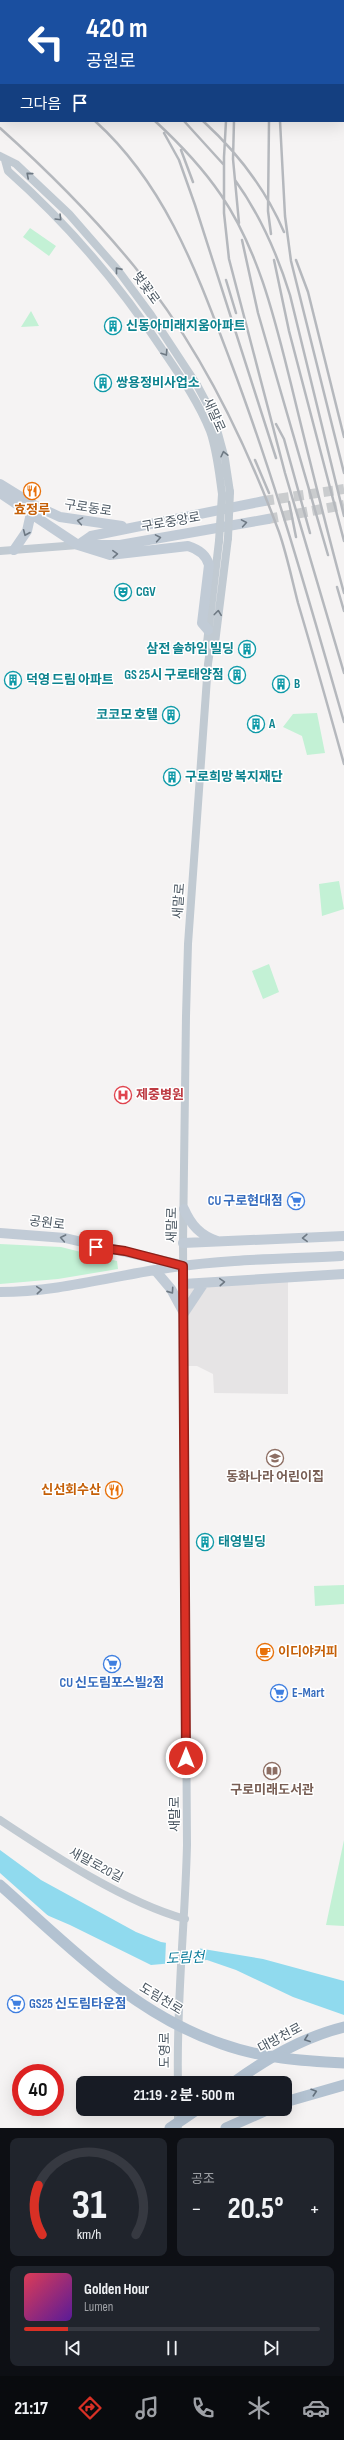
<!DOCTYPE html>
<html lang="ko">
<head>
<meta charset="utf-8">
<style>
	body { margin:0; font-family:"Sofia Sans Condensed","Noto Sans KR",sans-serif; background:#20242c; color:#f1f3f6; height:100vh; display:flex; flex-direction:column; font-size:15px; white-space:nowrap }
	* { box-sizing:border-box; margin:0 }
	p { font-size:13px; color:#9ea1a6 }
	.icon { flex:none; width:22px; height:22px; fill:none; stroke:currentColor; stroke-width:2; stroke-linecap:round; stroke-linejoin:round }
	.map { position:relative; height:2128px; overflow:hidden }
	.sheet { display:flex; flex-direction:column; gap:10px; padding:10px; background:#0d0f14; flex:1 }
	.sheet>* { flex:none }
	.banner { position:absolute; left:0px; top:0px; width:344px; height:122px; box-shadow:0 4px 16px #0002; background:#1a4fa0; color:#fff; overflow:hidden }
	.speed { position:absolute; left:12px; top:2064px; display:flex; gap:8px; font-size:20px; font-weight:700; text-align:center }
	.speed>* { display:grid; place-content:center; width:52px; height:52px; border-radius:50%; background:#171b24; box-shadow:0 4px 16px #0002; line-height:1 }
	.speed .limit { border:6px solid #d22; background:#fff; color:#111 }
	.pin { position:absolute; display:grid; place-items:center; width:34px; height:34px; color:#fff; margin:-17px; border-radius:8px; box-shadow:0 2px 6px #0006 }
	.me { position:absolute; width:44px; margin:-22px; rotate:0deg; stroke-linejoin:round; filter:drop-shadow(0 0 3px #0008) }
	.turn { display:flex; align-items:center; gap:14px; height:84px; padding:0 20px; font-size:18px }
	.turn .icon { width:52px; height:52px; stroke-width:2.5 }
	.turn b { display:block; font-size:28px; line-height:34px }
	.then { display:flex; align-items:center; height:38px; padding:0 20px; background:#0003; gap:8px; font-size:15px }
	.big { font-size:30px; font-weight:700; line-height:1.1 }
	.sheet .tile { flex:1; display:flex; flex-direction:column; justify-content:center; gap:6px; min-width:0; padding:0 14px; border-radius:8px; background:#20242c }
	.sheet .dial { align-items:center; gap:0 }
	.dial svg { height:104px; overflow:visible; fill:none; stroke:#363941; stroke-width:7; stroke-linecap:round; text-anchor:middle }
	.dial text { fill:#f1f3f6; stroke:none }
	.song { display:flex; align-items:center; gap:12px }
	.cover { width:48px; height:48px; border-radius:6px; background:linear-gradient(135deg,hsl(350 70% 55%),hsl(270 70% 35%)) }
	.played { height:4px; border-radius:2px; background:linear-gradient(90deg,#d93025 15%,#363941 15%) }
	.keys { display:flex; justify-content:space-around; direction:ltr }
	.heat { display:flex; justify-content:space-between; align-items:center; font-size:22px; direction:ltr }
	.sheet .tiles { flex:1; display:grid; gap:10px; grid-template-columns:1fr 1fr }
	.tile:last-child { grid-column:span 2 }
	.trip { position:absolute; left:76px; top:2076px; width:216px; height:40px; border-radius:8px; background:#171b24; box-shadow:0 4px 16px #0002; font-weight:700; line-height:40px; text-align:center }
	.menu { display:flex; height:64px; justify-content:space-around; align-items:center; background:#090b0e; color:#9ea1a6 }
	.menu .icon { width:28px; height:28px }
	.menu .active { color:#d93025 }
	.menu b { font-size:18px; color:#f1f3f6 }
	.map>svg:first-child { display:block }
</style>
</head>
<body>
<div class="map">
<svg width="344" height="2128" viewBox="0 0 344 2128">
	<rect width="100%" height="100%" fill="#f5f3f3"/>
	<path fill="#e6e4e5" d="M 288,1277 L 288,1394 L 214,1393 L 213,1374 L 197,1366 L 184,1366 L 183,1284 Z"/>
	<path fill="#c3f1d5" d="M 30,228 L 56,246 L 49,256 L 23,237 Z
		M 31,311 L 39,326 L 21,327 Z
		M 317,713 L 325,753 L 307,755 L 302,736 L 283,727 L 293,714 Z
		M 339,881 L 344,909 L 322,916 L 319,884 Z
		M 269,964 L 279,992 L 263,999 L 252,971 Z
		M 0,1244 L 61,1247 L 117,1261 L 118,1269 L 58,1279 L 0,1284 Z
		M 344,1585 L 344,1604 L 315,1606 L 314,1586 Z
		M 344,1840 L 344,1926 L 326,1925 Z"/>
	<path fill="#90daee" d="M 0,1850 L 41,1880 L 136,1932 L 161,1942 L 263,1959 L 344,1981 L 344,2015 L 293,1997 L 236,1970 L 207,1960 L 151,1965 L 70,1925 L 0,1895 Z"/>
	<path fill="#f5f3f3" d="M 0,1873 L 54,1921 L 0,1897 Z
		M 166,1941 L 200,1946 L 199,1963 L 165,1966 Z"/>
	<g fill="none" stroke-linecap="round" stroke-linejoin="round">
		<path stroke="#caccce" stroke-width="10" stroke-dasharray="10 5" stroke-linecap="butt" d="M 264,501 L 344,489
			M 268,519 L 344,505"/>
		<path stroke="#c1cad2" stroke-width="8" d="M 0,156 L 16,164 L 69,214 L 117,269 L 151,315 L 197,385 L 213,415 L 225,459 L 230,492
			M 5,160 L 8,171 C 69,225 120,285 164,352 C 181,377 199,403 210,431 C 217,451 219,473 222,494
			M 0,551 L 78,545
			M 210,650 L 207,643 L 219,541
			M 0,1820 C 53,1855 124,1902 185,1919
			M 178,2083 C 176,2004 185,1925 187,1845 L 183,1243 L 186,1016 L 188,944 L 208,664 L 210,650 L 215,643 L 228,538
			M 178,2109 L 178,2126"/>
		<path stroke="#c1cbd6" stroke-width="10" d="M 0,484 L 34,505 L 60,517 L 122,526
			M 0,493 L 78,545 L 110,555 L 188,546 C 198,549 206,554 209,565 L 202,623 L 208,630
			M 78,545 L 91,536 L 264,501
			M 88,545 L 120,545 L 268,519
			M 14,550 L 27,531 L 31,513
			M 184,1209 C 191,1225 200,1235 217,1241
			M 0,1233 L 65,1238 L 177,1264
			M 183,1243 L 344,1236
			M 155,1270 L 171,1289 L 184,1313
			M 183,1284 L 344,1274
			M 0,1292 C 59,1292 116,1275 174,1267 C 229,1259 285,1259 341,1256
			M 184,1313 L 204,1283"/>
		<path stroke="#b3c2d1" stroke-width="11" d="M 233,2083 C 267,2058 303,2037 344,2027
			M 285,2102 L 344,2085
			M 226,2128 L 269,2109"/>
		<path stroke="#b5b8bd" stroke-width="2.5" d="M 42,0 L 44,1
			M 52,0 L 53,1
			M 247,1 L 247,0
			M 275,1 L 275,0
			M 284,1 L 284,0
			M 0,20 L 1,20
			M 0,29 L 1,30
			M 0,39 L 1,39
			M 0,55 L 1,56
			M 95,121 C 166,185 197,273 230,360 C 275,479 309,600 344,722
			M 155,121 C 180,144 202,167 221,195 C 259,251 275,320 291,384 C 308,454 325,524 344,593
			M 184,121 L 224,165
			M 203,121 C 237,152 266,190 284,232
			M 226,121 L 224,157 L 224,213 L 229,259 L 285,473 L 344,673
			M 234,121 L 233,159 L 239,223
			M 269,121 L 268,211 L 271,234
			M 280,121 L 285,216 L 291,261 L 344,473
			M 0,128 C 48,171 93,216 134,266 C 198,344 244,438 279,532 C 287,555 292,580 298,603 C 314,657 329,710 344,764
			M 164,133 L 179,160 L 195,205 L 276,458
			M 181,150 L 193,182
			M 235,180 C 261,216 277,253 290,295 L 344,516
			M 242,240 L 258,313 L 328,555
			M 274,260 L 289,331 L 344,541
			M 296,260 L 308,292 L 344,437
			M 226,280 L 236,313
			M 276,424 L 284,439 L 310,533
			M 255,460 L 269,493
			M 289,502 L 296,537
			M 337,587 L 344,611"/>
		<path stroke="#c1cad2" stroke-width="8" d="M 228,538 L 230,492
			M 219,541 L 222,494"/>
		<path stroke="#b3c2d1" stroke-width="11" d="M 0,1885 C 68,1945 133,2014 222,2044 C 261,2058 303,2061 344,2063
			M 170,2128 L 198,2109"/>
	</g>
	<defs><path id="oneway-chevron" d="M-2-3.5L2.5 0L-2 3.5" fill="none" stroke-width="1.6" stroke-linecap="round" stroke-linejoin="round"/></defs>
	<g stroke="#6e7983">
		<use href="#oneway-chevron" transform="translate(29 175) rotate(-139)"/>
		<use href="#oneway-chevron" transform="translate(59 218) rotate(45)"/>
		<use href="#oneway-chevron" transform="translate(118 270) rotate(-129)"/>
		<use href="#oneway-chevron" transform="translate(165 353) rotate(57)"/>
		<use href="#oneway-chevron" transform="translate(224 454) rotate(-103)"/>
		<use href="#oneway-chevron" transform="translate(218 613) rotate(-83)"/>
	</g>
	<g stroke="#6e7984">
		<use href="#oneway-chevron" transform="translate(80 521) rotate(-170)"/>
		<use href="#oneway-chevron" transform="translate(244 523) rotate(-10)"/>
		<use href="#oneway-chevron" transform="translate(26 533) rotate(113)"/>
		<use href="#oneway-chevron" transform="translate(158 538) rotate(-10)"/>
		<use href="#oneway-chevron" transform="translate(115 554) rotate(-3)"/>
		<use href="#oneway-chevron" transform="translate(63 1238) rotate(-169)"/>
		<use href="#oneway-chevron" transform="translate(305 1238) rotate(178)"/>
		<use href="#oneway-chevron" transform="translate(222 1282) rotate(-4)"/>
		<use href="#oneway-chevron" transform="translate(39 1290) rotate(-5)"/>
		<use href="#oneway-chevron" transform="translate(171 1291) rotate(55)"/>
	</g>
	<g stroke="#64717d">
		<use href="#oneway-chevron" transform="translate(307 2039) rotate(160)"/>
		<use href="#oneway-chevron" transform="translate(314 2092) rotate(-18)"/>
	</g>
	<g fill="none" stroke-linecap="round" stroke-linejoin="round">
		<g stroke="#8d1f18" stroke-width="10">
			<path id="route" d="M 96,1247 L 125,1251 L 183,1266 L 186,1758"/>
		</g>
		<use href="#route" stroke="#d93025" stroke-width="7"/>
	</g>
	<defs>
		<g id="building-ring" transform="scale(0.9)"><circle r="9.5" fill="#fff" stroke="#0f9aa8" stroke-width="1.5"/><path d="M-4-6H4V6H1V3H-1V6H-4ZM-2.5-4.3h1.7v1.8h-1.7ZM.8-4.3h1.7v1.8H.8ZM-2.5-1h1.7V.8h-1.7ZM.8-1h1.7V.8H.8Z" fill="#0f9aa8"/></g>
		<g id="restaurant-ring" transform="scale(0.9)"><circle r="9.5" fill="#fff" stroke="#e8710a" stroke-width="1.5"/><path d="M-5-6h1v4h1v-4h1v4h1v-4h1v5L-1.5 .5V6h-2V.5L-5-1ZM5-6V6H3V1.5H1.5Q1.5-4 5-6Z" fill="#e8710a"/></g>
		<g id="theatre-ring" transform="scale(0.9)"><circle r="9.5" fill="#fff" stroke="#0f9aa8" stroke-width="1.5"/><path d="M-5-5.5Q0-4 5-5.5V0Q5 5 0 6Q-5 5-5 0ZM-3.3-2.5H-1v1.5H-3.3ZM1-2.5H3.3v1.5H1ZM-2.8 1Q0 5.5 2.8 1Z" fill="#0f9aa8"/></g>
		<g id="hospital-ring" transform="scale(0.9)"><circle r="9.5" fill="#fff" stroke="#e0444e" stroke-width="1.5"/><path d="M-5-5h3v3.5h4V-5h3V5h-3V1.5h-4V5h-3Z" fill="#e0444e"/></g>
		<g id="supermarket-ring" transform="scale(0.9)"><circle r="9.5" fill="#fff" stroke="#3f7fe0" stroke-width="1.5"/><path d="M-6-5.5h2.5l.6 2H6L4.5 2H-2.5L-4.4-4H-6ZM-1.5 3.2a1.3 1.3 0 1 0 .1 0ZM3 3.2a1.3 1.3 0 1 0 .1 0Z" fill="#3f7fe0"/></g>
		<g id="school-ring" transform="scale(0.9)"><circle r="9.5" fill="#fff" stroke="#8d6e63" stroke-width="1.5"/><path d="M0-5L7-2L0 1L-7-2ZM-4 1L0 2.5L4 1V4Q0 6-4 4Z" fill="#8d6e63"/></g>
		<g id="cafe-ring" transform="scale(0.9)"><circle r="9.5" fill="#fff" stroke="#e8710a" stroke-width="1.5"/><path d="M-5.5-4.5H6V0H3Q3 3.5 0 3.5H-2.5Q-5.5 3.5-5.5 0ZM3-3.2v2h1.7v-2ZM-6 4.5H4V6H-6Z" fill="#e8710a"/></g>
		<g id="library-ring" transform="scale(0.9)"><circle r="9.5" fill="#fff" stroke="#8d6e63" stroke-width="1.5"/><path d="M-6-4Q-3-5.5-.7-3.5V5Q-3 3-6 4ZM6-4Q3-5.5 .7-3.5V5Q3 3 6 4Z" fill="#8d6e63"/></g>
	</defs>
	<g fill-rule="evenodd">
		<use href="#building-ring" x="113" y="326"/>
		<use href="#building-ring" x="103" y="383"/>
		<use href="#restaurant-ring" x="32" y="491"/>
		<use href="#theatre-ring" x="123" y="592"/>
		<use href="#building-ring" x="247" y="649"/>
		<use href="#building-ring" x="237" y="675"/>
		<use href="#building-ring" x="13" y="680"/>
		<use href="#building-ring" x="281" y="684"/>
		<use href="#building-ring" x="171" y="715"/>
		<use href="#building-ring" x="256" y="724"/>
		<use href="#building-ring" x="172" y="777"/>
		<use href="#hospital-ring" x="123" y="1095"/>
		<use href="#supermarket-ring" x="296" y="1201"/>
		<use href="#school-ring" x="275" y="1458"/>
		<use href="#restaurant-ring" x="114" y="1490"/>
		<use href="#building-ring" x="205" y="1542"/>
		<use href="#cafe-ring" x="265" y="1652"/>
		<use href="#supermarket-ring" x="112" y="1664"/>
		<use href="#supermarket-ring" x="279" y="1693"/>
		<use href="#library-ring" x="272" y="1771"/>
		<use href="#supermarket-ring" x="16" y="2004"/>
	</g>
	<g text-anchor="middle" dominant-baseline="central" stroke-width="3" stroke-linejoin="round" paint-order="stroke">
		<g font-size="13" fill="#4a5661" stroke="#fff">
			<text transform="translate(146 288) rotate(54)">벚꽃로</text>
			<text transform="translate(214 415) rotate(66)">새말로</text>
			<text transform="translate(88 508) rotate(9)">구로동로</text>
			<text transform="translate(171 522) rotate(-10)">구로중앙로</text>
			<text transform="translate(179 901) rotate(-86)">새말로</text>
			<text transform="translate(47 1223) rotate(7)">공원로</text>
			<text transform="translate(172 1225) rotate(-89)">새말로</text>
			<text transform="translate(175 1814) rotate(-90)">새말로</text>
			<text transform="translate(96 1865) rotate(28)">새말로20길</text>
			<text transform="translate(161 1999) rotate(31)">도림천로</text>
			<text transform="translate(280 2038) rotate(-28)">대방천로</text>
			<text transform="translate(165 2050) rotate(-90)">도영로</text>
		</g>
		<g font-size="13" font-weight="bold" fill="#0d838f" stroke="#fff" text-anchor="start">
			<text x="126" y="326">신동아미래지움아파트</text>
			<text x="116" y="383">쌍용정비사업소</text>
			<text x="136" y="592">CGV</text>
			<text x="234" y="649" text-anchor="end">삼전 솔하임 빌딩</text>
			<text x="224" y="675" text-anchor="end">GS 25시 구로태양점</text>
			<text x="26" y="680">덕영 드림 아파트</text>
			<text x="294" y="684">B</text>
			<text x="158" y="715" text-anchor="end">코코모 호텔</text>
			<text x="269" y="724">A</text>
			<text x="185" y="777">구로희망 복지재단</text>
			<text x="218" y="1542">태영빌딩</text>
		</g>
		<g font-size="13" font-weight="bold" fill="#c56008" stroke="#fff">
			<text x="32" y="510">효정루</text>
			<text x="101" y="1490" text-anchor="end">신선회수산</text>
			<text x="278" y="1652" text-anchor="start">이디야커피</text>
		</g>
		<g font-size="13" font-weight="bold" fill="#be3a42" stroke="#fff" text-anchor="start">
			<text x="136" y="1095">제중병원</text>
		</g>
		<g font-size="13" font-weight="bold" fill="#366cbe" stroke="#fff" text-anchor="start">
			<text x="283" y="1201" text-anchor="end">CU 구로현대점</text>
			<text x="112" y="1683" text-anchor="middle">CU 신도림포스빌2점</text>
			<text x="292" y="1693">E-Mart</text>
			<text x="29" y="2004">GS25 신도림타운점</text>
		</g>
		<g font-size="13" font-weight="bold" fill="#785e54" stroke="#fff">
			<text x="275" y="1477">동화나라 어린이집</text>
			<text x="272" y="1790">구로미래도서관</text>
		</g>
		<g font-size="14" font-style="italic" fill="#0c7c9b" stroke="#fff">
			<text transform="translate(185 1958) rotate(-3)">도림천</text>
		</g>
	</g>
</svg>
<div class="speed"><div class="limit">40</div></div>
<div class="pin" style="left:96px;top:1247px;background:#d93025"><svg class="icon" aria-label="arrive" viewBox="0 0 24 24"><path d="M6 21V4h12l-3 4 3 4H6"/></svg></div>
<svg class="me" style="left:186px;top:1758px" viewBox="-20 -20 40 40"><circle r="17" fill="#d93025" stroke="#fff" stroke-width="3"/><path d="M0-11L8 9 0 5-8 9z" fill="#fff"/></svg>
<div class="trip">21:19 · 2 분 · 500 m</div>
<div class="banner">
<div class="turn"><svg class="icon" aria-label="left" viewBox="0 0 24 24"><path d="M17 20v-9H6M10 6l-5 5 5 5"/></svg><div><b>420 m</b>공원로</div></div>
<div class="then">그다음<svg class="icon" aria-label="arrive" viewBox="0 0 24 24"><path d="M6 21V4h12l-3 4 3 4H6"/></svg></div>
</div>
</div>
<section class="sheet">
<div class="tiles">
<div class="tile dial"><svg viewBox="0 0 100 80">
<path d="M14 69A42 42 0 1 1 86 69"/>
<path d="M14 69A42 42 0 0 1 11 31" stroke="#d93025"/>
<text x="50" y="56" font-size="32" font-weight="700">31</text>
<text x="50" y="72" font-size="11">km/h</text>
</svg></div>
<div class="tile"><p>공조</p>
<div class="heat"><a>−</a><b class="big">20.5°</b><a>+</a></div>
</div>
<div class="tile">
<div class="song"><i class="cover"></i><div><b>Golden Hour</b><p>Lumen</p></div></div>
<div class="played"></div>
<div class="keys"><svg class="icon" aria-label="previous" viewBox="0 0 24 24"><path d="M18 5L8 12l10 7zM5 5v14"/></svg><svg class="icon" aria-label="pause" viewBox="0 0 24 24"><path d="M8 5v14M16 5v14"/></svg><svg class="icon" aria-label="next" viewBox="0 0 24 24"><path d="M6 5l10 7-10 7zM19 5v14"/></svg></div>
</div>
</div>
</section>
<nav class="menu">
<b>21:17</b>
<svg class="icon active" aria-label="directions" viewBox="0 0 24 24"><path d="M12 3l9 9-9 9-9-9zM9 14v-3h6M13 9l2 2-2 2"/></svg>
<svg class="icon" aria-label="music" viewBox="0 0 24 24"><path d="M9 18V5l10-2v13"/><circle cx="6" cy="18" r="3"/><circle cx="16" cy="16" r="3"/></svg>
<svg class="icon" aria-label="phone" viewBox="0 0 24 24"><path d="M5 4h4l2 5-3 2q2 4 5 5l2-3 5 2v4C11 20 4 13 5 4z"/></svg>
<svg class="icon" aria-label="climate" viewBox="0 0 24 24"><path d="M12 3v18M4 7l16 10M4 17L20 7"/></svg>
<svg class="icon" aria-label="car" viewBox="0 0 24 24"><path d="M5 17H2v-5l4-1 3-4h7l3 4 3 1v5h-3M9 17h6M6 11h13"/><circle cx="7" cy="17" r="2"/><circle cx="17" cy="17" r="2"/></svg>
</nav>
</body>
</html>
